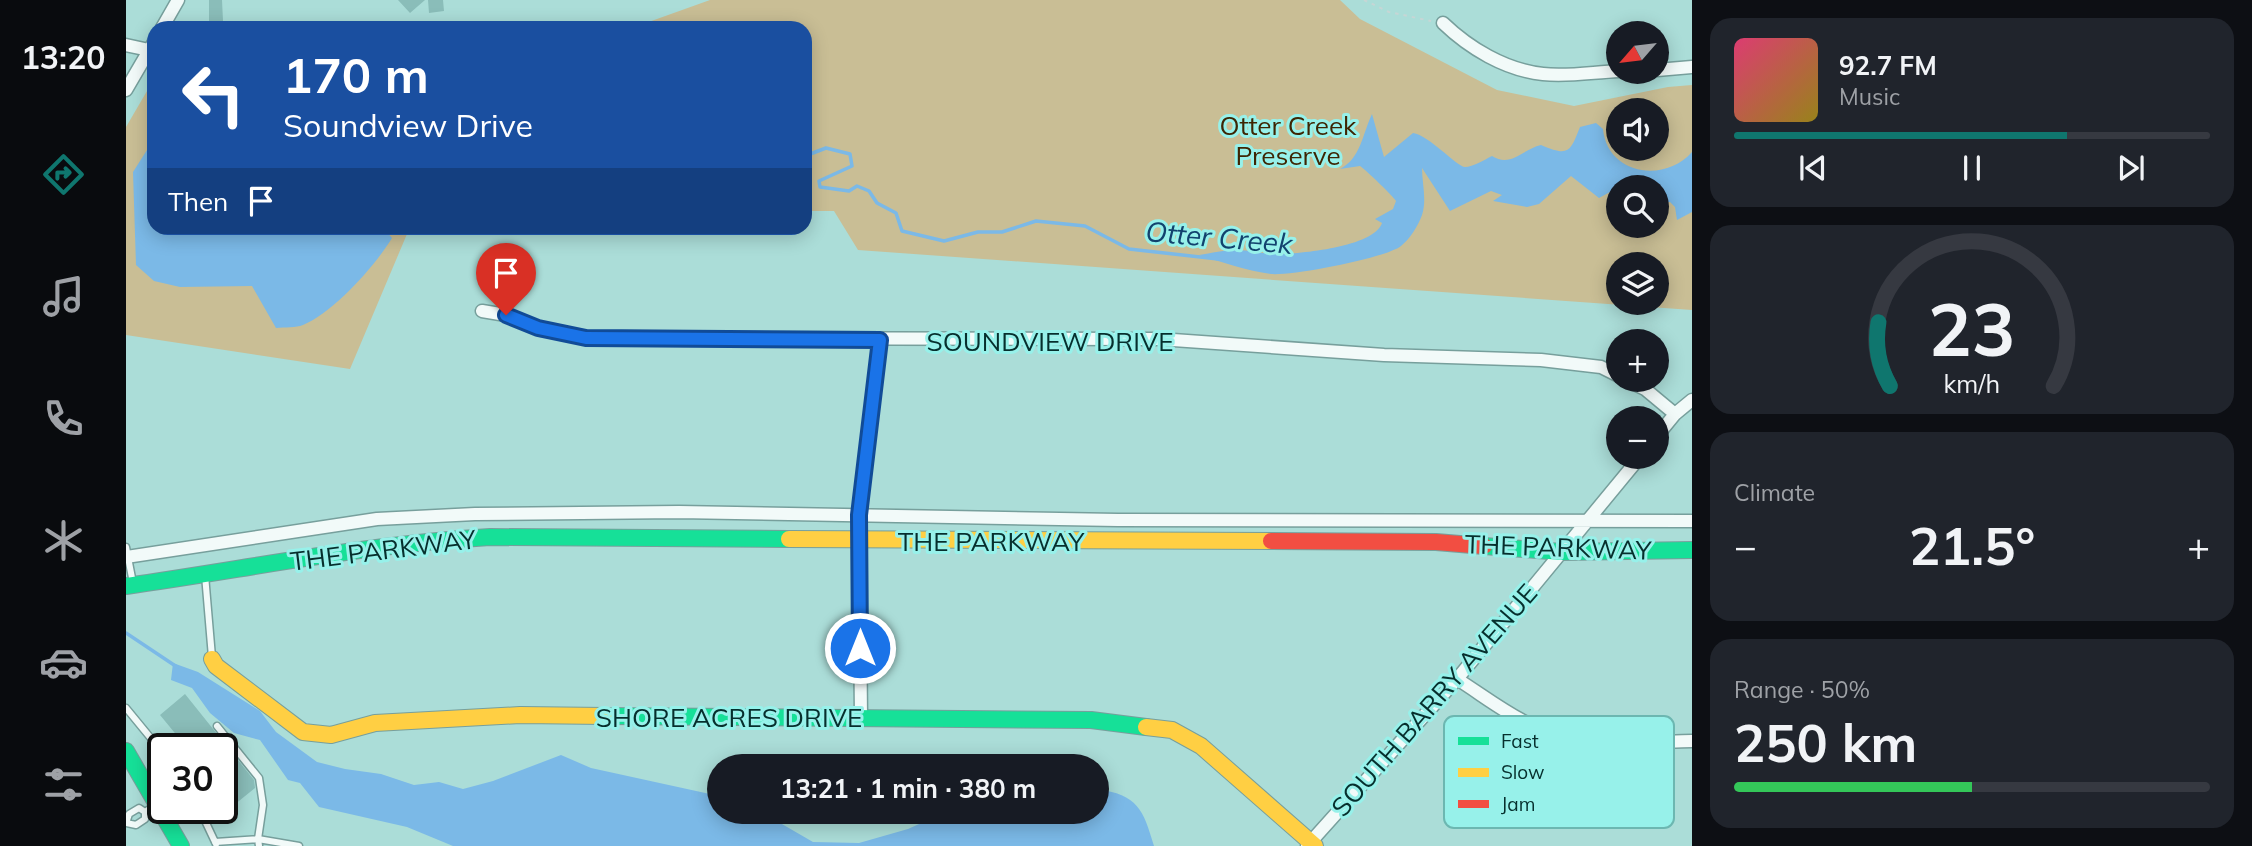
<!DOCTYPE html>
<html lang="en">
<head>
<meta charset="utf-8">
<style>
	body { margin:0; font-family:Mulish,sans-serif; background:#20242c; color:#f1f3f6; height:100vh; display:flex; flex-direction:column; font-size:26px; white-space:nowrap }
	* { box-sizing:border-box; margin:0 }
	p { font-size:23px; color:#9ea1a6 }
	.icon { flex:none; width:38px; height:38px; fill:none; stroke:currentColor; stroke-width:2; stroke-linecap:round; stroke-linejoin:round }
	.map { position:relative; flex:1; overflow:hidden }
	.panel { display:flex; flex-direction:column; gap:18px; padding:18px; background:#0d0f14; width:560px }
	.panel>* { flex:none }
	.guide { position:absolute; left:21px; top:21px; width:665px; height:214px; border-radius:21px; box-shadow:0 4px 18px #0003; background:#1a4fa0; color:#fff; overflow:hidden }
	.needle { width:46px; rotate:242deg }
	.controls { position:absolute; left:1480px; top:21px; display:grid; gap:14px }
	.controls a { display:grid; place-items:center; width:63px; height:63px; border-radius:50%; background:#171b24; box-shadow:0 4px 18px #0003; font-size:35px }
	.speed { position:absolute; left:21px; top:733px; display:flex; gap:14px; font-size:35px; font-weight:700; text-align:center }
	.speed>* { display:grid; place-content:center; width:91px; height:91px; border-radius:50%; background:#171b24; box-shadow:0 4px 18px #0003; line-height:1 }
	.speed .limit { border:4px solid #111; border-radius:10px; background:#fff; color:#111 }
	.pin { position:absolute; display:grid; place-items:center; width:60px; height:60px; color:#fff; margin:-72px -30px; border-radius:50% 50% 50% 0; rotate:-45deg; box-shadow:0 0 7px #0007 }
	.pin .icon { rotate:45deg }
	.me { position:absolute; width:77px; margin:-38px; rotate:0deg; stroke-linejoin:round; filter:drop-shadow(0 0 5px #0008) }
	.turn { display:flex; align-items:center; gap:24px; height:147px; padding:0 21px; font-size:32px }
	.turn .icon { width:91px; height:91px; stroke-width:2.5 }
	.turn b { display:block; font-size:49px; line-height:60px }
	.then { display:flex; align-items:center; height:66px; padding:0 21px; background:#0003; gap:14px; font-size:26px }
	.big { font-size:52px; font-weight:700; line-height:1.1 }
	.panel .tile { flex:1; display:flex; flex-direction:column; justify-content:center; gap:10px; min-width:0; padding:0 24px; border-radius:21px; background:#20242c }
	.panel .dial { align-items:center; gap:0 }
	.dial svg { height:182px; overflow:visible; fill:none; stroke:#363941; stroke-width:7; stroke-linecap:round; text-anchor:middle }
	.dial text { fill:#f1f3f6; stroke:none }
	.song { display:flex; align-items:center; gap:21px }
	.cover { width:84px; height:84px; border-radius:10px; background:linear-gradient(135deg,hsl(340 70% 55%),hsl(50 70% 35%)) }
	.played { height:7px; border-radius:4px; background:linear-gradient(90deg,#0f766e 70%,#363941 70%) }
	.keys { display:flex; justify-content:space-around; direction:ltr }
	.heat { display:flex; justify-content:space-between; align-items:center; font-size:38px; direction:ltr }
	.charge { height:10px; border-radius:5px; background:linear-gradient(90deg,#34c759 50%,#363941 0) }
	.trip { position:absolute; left:581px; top:754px; width:402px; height:70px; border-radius:35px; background:#171b24; box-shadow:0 4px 18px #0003; font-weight:700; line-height:70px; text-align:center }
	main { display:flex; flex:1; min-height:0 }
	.menu { display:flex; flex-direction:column; width:126px; justify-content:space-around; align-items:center; background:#090b0e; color:#9ea1a6 }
	.menu .icon { width:49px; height:49px }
	.menu .current { color:#0f766e }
	.menu b { font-size:32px; color:#f1f3f6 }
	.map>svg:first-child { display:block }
</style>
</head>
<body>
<main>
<nav class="menu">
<b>13:20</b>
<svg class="icon current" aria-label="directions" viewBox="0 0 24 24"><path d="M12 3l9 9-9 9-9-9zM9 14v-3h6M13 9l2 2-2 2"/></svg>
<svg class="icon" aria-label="music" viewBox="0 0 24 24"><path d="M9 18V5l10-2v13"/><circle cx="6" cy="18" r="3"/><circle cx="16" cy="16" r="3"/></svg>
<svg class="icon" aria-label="phone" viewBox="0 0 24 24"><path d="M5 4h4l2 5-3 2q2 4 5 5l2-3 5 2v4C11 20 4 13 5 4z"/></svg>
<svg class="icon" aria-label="climate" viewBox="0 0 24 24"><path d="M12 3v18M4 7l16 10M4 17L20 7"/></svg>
<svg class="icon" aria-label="car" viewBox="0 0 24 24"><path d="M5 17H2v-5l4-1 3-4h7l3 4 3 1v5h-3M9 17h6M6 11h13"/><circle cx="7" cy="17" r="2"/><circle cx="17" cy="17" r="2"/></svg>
<svg class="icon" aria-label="filters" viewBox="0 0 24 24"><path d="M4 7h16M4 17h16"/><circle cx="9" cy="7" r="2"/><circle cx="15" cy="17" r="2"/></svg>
</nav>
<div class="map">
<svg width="1566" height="846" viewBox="0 0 1566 846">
	<rect width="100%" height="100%" fill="#abddd8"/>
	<path fill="#c9be95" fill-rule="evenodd" d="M 584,0 L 1214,0 L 1234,19 L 1371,90 L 1448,106 L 1542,87 L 1566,85 L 1566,310 L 732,250 L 708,211 L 679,211 L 679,28 L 483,28 L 517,24 ZM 1493,110 L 1531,110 L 1531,149 L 1493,149 ZM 1493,187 L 1531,187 L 1531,226 L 1493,226 ZM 1493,264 L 1531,264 L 1531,303 L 1493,303 Z
		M 28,79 L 28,228 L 299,228 L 281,234 L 224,369 L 0,335 L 0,127 Z"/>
	<path fill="#7bb9e7" d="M 1246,114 L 1258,157 L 1287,133 C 1303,135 1331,167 1339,167 C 1347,167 1358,160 1366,156 C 1385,168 1397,149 1415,145 C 1443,157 1444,152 1454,127 L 1470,123 L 1477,129 C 1481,174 1538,184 1566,152 L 1566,212 L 1551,220 L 1549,207 L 1544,202 L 1531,204 L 1531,187 L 1493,187 L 1473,198 L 1445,176 L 1413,204 L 1401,207 L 1367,201 L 1376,195 L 1365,191 L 1324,211 L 1296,168 C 1296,183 1301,200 1296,215 C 1292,226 1284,239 1275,246 C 1260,258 1166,276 1145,274 C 1121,271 1096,262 1073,255 C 1085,253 1099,250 1111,250 C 1124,250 1137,254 1150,254 C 1174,254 1248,247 1256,223 L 1249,219 L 1267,209 L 1270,201 C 1267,196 1240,170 1234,166 L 1214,169 C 1235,158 1236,135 1246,114 Z
		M 28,139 L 28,228 L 257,228 L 266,238 C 249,266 207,313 177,325 C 170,328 159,327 150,328 L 126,286 L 54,287 L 28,281 L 10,265 L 7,172 Z
		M 47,663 L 72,672 L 134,711 L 150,732 L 191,762 L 219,769 L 255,774 L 288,785 L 313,782 L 337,789 L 367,781 L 435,755 L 465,768 L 593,796 L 593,812 L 635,812 L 687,842 L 733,843 L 782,829 L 820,812 L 971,812 L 971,789 C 1012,795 1017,809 1028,846 L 327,846 L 281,827 L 193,807 L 174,783 L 162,780 L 134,740 L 108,733 L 84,713 L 66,688 L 45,680 Z"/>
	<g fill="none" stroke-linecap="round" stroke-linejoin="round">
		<path stroke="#7bb9e7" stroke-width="3.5" d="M 679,156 L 700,148 L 724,154 L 726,166 L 693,181 L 694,187 L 723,191 L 731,186 L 743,191 L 751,203 L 770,213 L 776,231 L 818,241 L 852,232 L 876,232 L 910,221 L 959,226 L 1003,249 L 1092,259
			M 0,633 L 51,667"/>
	</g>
	<path fill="#8abdb9" d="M 83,0 L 96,0 L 97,21 L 83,22 Z
		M 272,0 L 299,0 L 284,13 Z
		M 302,0 L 317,0 L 318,11 L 303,13 Z
		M 59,694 L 128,780 L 129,788 L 108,805 L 96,791 L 96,749 L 62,749 L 34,715 Z"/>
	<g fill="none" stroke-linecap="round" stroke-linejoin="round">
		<g stroke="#779f9c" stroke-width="9">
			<path id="lane" d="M 0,547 L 7,583
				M 79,575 L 86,657
				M 0,708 L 37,753
				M 73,808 L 90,844
				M 0,823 L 3,814 L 13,808 L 19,812 L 28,806
				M 0,823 L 10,825 L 19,819 L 19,812
				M 89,842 L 132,839 L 137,805 L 133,778 L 91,726
				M 133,846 L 132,839 L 173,846"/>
		</g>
		<g stroke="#779f9c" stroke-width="15">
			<path id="street" d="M 1317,23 C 1343,48 1379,70 1417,74 C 1441,77 1468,72 1493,71
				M 36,28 L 52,0
				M 0,45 L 23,50
				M 1531,70 L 1566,67
				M 0,90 L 28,42
				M 356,311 L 380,315 L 412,328 L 460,338 L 1033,339 L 1258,355 L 1415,360 L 1475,367 L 1493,376
				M 1500,380 L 1519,389 L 1549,414
				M 1531,436 L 1549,414 L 1566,400
				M 0,557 L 251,519 L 349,514 L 553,512 L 992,520 L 1566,521
				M 1331,679 C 1355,694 1379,713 1405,725 C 1456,748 1512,742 1566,741
				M 735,718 L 733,515 L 754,340
				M 1181,846 L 1331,679 L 1514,457"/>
		</g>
		<g stroke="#779f9c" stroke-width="18">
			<path id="fast" d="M 1358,546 L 1436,552 L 1566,550
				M 0,586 C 121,569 241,544 364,537 L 663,539
				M 480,716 L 965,720 L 1020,727
				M 0,751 L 55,846"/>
		</g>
		<g stroke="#779f9c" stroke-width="18">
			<path id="slow" d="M 663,539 L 1145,541
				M 86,659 L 90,666 L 177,732 L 205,735 L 249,723 L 394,715 L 480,716
				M 1020,727 L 1046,730 L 1075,746 L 1189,846"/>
		</g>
		<g stroke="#779f9c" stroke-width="18">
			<path id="jam" d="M 1145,541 L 1310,542 L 1358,546"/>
		</g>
		<path stroke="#c6d6d5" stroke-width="2" stroke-dasharray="3.5 5" stroke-linecap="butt" d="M 1238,0 L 1263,12 L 1305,21"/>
		<use href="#lane" stroke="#f2faf9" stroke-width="6"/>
		<use href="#street" stroke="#f2faf9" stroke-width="12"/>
		<use href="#fast" stroke="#16e098" stroke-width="16"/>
		<use href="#slow" stroke="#ffcf43" stroke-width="16"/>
		<use href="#jam" stroke="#f24e42" stroke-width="16"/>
	</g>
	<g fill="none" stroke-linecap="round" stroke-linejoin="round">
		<g stroke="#114b97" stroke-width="18">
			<path id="route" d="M 380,315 L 412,328 L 460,338 L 754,340 L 733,515 L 734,648"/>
		</g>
		<use href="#route" stroke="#1a73e8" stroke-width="12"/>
	</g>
	<g text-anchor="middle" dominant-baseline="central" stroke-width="6" stroke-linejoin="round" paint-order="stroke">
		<g font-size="26" fill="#3e2503" stroke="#97f1ea">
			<text x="1162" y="125">Otter Creek<tspan x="1162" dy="30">Preserve</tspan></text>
		</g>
		<g font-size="26" fill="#062f2d" stroke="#97f1ea">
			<text x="924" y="341">SOUNDVIEW DRIVE</text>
			<text x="865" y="541">THE PARKWAY</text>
			<text transform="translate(1432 547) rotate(2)">THE PARKWAY</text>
			<text transform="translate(257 550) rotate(-7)">THE PARKWAY</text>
			<text transform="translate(1308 700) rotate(-49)">SOUTH BARRY AVENUE</text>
			<text x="603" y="717">SHORE ACRES DRIVE</text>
		</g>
		<g font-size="28" font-style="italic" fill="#12426e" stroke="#97f1ea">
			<text transform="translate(1093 237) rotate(5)">Otter Creek</text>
		</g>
	</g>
	<rect x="1318" y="716" width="230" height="112" rx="10" fill="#97f1ea" stroke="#6cb7b1" stroke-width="2"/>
	<rect x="1332" y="737" width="31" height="8" fill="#16e098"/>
	<rect x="1332" y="768" width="31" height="9" fill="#ffcf43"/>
	<rect x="1332" y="800" width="31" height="8" fill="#f24e42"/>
	<g font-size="19" fill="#062f2d">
		<text x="1375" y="748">Fast</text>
		<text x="1375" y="779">Slow</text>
		<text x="1375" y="811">Jam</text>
	</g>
</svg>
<div class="controls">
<a><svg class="needle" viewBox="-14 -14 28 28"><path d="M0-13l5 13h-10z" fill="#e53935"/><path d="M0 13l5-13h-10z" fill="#9ea1a6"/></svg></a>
<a><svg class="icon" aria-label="sound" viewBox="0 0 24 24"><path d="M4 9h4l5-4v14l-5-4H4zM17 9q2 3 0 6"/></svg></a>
<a><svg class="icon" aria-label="search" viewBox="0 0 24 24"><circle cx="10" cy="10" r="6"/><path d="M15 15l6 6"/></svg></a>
<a><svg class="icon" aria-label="layers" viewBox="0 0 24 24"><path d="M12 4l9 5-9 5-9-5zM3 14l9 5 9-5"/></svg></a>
<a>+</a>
<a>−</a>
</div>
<div class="speed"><div class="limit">30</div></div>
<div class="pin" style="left:380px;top:315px;background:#d93025"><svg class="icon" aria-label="arrive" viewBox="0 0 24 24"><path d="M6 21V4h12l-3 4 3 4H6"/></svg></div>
<svg class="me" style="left:734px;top:648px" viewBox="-20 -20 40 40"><circle r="17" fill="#1a73e8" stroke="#fff" stroke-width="3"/><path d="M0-11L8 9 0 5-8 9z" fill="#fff"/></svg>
<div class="trip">13:21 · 1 min · 380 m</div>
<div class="guide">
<div class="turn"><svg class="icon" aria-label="left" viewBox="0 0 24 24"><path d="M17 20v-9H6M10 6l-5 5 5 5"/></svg><div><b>170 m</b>Soundview Drive</div></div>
<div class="then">Then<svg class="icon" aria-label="arrive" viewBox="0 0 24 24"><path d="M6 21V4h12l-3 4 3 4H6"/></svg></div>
</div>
</div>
<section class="panel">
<div class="tile">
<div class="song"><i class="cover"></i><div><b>92.7 FM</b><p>Music</p></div></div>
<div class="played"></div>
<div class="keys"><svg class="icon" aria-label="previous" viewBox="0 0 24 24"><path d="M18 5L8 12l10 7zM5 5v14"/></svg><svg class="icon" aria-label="pause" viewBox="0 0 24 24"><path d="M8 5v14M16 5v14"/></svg><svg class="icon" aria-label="next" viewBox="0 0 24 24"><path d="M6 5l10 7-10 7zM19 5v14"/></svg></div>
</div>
<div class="tile dial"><svg viewBox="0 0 100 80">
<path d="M14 69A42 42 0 1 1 86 69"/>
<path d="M14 69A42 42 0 0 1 9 41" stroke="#0f766e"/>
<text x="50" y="56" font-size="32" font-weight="700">23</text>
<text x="50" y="72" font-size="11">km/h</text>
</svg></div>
<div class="tile"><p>Climate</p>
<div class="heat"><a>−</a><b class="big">21.5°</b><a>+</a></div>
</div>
<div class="tile"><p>Range · 50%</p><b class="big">250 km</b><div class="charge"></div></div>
</section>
</main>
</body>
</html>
